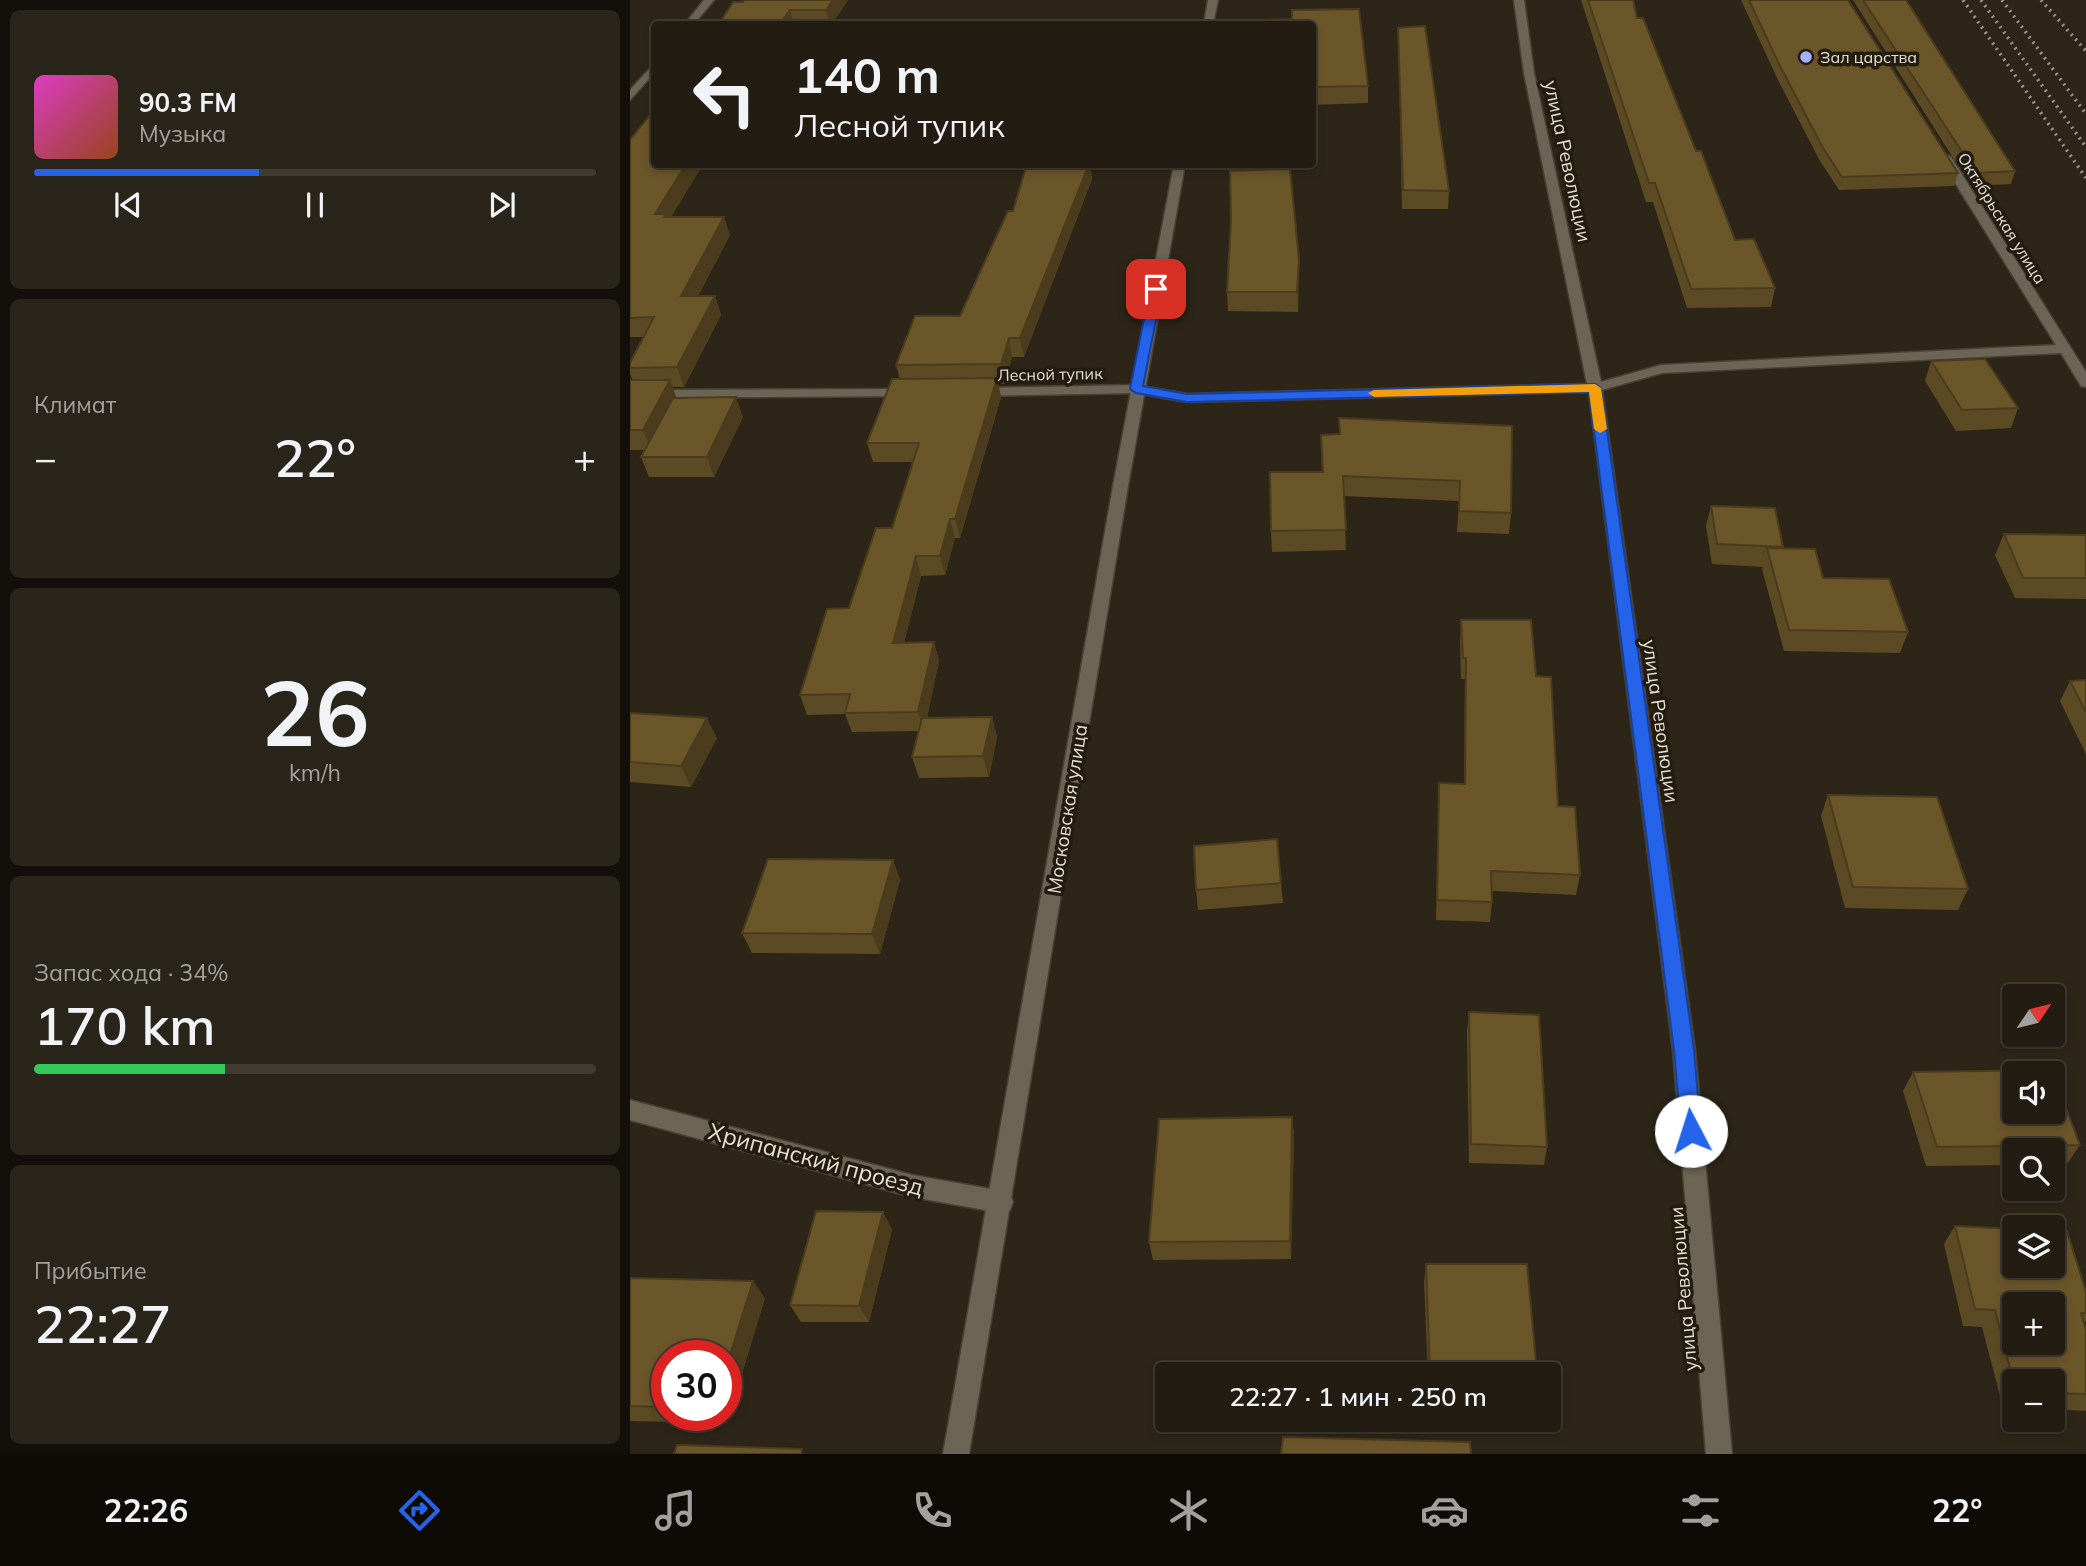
<!DOCTYPE html>
<html lang="ru">
<head>
<meta charset="utf-8">
<style>
	body { margin:0; font-family:Mulish,sans-serif; background:#2a251b; color:#f1f3f6; height:100vh; display:flex; flex-direction:column; font-size:26px; white-space:nowrap }
	* { box-sizing:border-box; margin:0 }
	p { font-size:23px; color:#a2a19f }
	.icon { flex:none; width:38px; height:38px; fill:none; stroke:currentColor; stroke-width:2; stroke-linecap:round; stroke-linejoin:round }
	.map { position:relative; flex:1; overflow:hidden }
	.details { display:flex; flex-direction:column; gap:10px; padding:10px; background:#130f0a; width:630px }
	.details>* { flex:none }
	.guide { position:absolute; left:21px; top:21px; width:665px; height:147px; border-radius:7px; box-shadow:0 4px 10px #0003,0 0 0 2px #3f3a32; background:#221c12; color:#f1f3f6; overflow:hidden }
	.needle { width:46px; rotate:55deg }
	.controls { position:absolute; left:1372px; top:984px; display:grid; gap:14px }
	.controls a { display:grid; place-items:center; width:63px; height:63px; border-radius:7px; background:#221c12; box-shadow:0 4px 10px #0003,0 0 0 2px #3f3a32; font-size:35px }
	.speed { position:absolute; left:21px; top:1340px; display:flex; gap:14px; font-size:35px; font-weight:700; text-align:center }
	.speed>* { display:grid; place-content:center; width:91px; height:91px; border-radius:50%; background:#221c12; box-shadow:0 4px 10px #0003,0 0 0 2px #3f3a32; line-height:1 }
	.speed .limit { border:10px solid #d22; background:#fff; color:#111 }
	.pin { position:absolute; display:grid; place-items:center; width:60px; height:60px; color:#fff; margin:-30px; border-radius:14px; box-shadow:0 4px 10px #0006 }
	.me { position:absolute; width:77px; margin:-38px; rotate:355deg; stroke-linejoin:round; filter:drop-shadow(0 0 5px #0008) }
	.turn { display:flex; align-items:center; gap:24px; height:147px; padding:0 28px; font-size:32px }
	.turn .icon { width:91px; height:91px; stroke-width:2.5 }
	.turn b { display:block; font-size:49px; line-height:60px }
	.big { font-size:52px; font-weight:600; line-height:1.1 }
	.details .widget { flex:1; display:flex; flex-direction:column; justify-content:center; gap:10px; min-width:0; padding:0 24px; border-radius:10px; background:#2a251b }
	.details .dial { align-items:center; gap:0 }
	.dial b { font-size:91px; line-height:1 }
	.song { display:flex; align-items:center; gap:21px }
	.cover { width:84px; height:84px; border-radius:10px; background:linear-gradient(135deg,hsl(310 70% 55%),hsl(20 70% 35%)) }
	.played { height:7px; border-radius:4px; background:linear-gradient(90deg,#2563eb 40%,#3f3a32 40%) }
	.keys { display:flex; justify-content:space-around; direction:ltr }
	.heat { display:flex; justify-content:space-between; align-items:center; font-size:38px; direction:ltr }
	.charge { height:10px; border-radius:5px; background:linear-gradient(90deg,#34c759 34%,#3f3a32 0) }
	.trip { position:absolute; left:525px; top:1362px; width:406px; height:70px; border-radius:7px; background:#221c12; box-shadow:0 4px 10px #0003,0 0 0 2px #3f3a32; font-weight:600; line-height:70px; text-align:center }
	.menu { display:flex; height:112px; justify-content:space-around; align-items:center; background:#0e0b07; color:#a2a19f }
	.menu .icon { width:49px; height:49px }
	.menu .current { color:#2563eb }
	.menu b { font-size:32px; color:#f1f3f6 }
	main { display:flex; flex:1; min-height:0 }
	.map>svg:first-child { display:block }
</style>
</head>
<body>
<main>
<section class="details">
<div class="widget">
<div class="song"><i class="cover"></i><div><b>90.3 FM</b><p>Музыка</p></div></div>
<div class="played"></div>
<div class="keys"><svg class="icon" aria-label="previous" viewBox="0 0 24 24"><path d="M18 5L8 12l10 7zM5 5v14"/></svg><svg class="icon" aria-label="pause" viewBox="0 0 24 24"><path d="M8 5v14M16 5v14"/></svg><svg class="icon" aria-label="next" viewBox="0 0 24 24"><path d="M6 5l10 7-10 7zM19 5v14"/></svg></div>
</div>
<div class="widget"><p>Климат</p>
<div class="heat"><a>−</a><b class="big">22°</b><a>+</a></div>
</div>
<div class="widget dial"><b>26</b><p>km/h</p></div>
<div class="widget"><p>Запас хода · 34%</p><b class="big">170 km</b><div class="charge"></div></div>
<div class="widget"><p>Прибытие</p><b class="big">22:27</b></div>
</section>
<div class="map">
<svg width="1456" height="1454" viewBox="0 0 1456 1454">
	<rect width="100%" height="100%" fill="#2d2618"/>
	<g fill="none" stroke-linecap="round" stroke-linejoin="round">
		<g stroke="#474136" stroke-width="3">
			<path id="minor" d="M 74,0 L 84,0 L 64,24 L 55,24 Z
				M 884,0 L 894,0 L 904,73 L 971,382 L 1031,365 L 1426,345 L 1309,157 L 1315,154 L 1321,157 L 1456,372 L 1456,387 L 1451,386 L 1431,353 L 1032,373 L 972,390 L 1065,1050 L 1102,1454 L 1076,1454 L 1043,1050 L 959,392 L 557,402 L 506,393 L 346,396 L 339,392 L 346,388 L 506,385 L 557,394 L 957,384 L 894,73 Z
				M 24,64 L 24,73 L 0,100 L 0,90 Z
				M 280,389 L 285,390 L 285,396 L 0,398 L 0,390 Z
				M 0,1100 L 282,1175 L 372,1191 L 380,1194 L 383,1202 L 380,1210 L 372,1213 L 282,1197 L 0,1120 Z"/>
		</g>
		<g stroke="#474136" stroke-width="3">
			<path id="tertiary" d="M 578,0 L 588,0 L 583,24 L 574,24 Z
				M 544,164 L 555,164 L 498,486 L 339,1454 L 313,1454 L 483,486 Z"/>
		</g>
		<use href="#minor" fill="#6c6454" fill-rule="evenodd"/>
		<use href="#tertiary" fill="#6c6454" fill-rule="evenodd"/>
		<path stroke="#989287" stroke-width="3.5" stroke-dasharray="2 4.5" stroke-linecap="butt" d="M 1333,0 L 1456,178
			M 1351,0 L 1456,147
			M 1372,0 L 1456,114
			M 1411,0 L 1456,51"/>
	</g>
	<path fill="#5c4a24" fill-rule="evenodd" d="M 218,0 L 202,24 L 89,24 L 113,2 Z
		M 951,0 L 1003,0 L 1007,18 L 1105,240 L 1145,288 L 1141,307 L 1057,308 L 1023,202 L 1016,202 Z
		M 1111,0 L 1218,0 L 1328,173 L 1324,186 L 1209,190 L 1190,161 L 1147,78 Z
		M 1223,0 L 1276,0 L 1385,171 L 1381,184 L 1341,186 Z
		M 682,24 L 738,86 L 738,103 L 682,105 Z
		M 768,28 L 819,191 L 818,209 L 772,209 Z
		M 0,140 L 24,164 L 73,164 L 41,217 L 100,235 L 68,296 L 85,296 L 91,315 L 54,387 L 42,387 L 46,398 L 113,417 L 84,477 L 19,477 L 11,457 L 15,450 L 0,450 L 0,380 L 3,380 L 0,374 L 0,363 L 14,337 L 0,337 Z
		M 397,164 L 460,164 L 462,179 L 394,357 L 382,357 L 375,384 L 368,384 L 371,397 L 330,538 L 325,538 L 315,575 L 291,576 L 274,643 L 304,642 L 309,661 L 297,718 L 362,717 L 367,737 L 359,777 L 289,778 L 282,757 L 289,731 L 222,732 L 215,714 L 177,715 L 170,695 L 219,608 L 262,528 L 283,462 L 243,462 L 237,443 L 270,379 L 266,365 L 330,316 L 383,211 Z
		M 669,260 L 668,312 L 598,311 L 597,292 Z
		M 1301,361 L 1388,408 L 1381,428 L 1326,431 L 1295,381 Z
		M 709,418 L 882,426 L 881,513 L 879,534 L 827,532 L 829,501 L 714,496 L 716,550 L 642,552 L 641,531 L 692,472 L 691,435 L 709,434 Z
		M 1081,506 L 1153,547 L 1153,548 L 1193,578 L 1278,632 L 1270,653 L 1154,651 L 1132,569 L 1133,567 L 1082,564 L 1076,526 Z
		M 1374,534 L 1456,535 L 1456,599 L 1385,598 L 1365,555 Z
		M 831,620 L 906,676 L 928,806 L 950,875 L 946,895 L 862,891 L 862,902 L 860,922 L 806,920 L 809,783 L 834,784 L 835,679 L 831,679 L 830,641 Z
		M 1456,680 L 1456,754 L 1430,701 L 1440,681 Z
		M 0,713 L 87,738 L 61,787 L 0,782 Z
		M 1198,795 L 1338,889 L 1328,910 L 1215,908 L 1191,816 Z
		M 263,860 L 270,880 L 250,954 L 122,953 L 112,933 Z
		M 651,883 L 653,903 L 568,910 L 566,890 Z
		M 839,1012 L 917,1147 L 914,1165 L 839,1163 L 837,1032 Z
		M 1283,1072 L 1450,1145 L 1437,1164 L 1423,1164 L 1423,1150 L 1384,1150 L 1384,1165 L 1296,1166 L 1273,1091 Z
		M 662,1117 L 664,1136 L 661,1259 L 523,1260 L 519,1242 Z
		M 253,1212 L 262,1230 L 239,1322 L 171,1322 L 160,1305 Z
		M 1325,1226 L 1456,1292 L 1456,1321 L 1454,1323 L 1456,1330 L 1456,1411 L 1423,1409 L 1423,1381 L 1384,1381 L 1384,1407 L 1373,1407 L 1352,1327 L 1333,1326 L 1314,1244 Z
		M 796,1264 L 907,1374 L 798,1374 L 794,1282 Z
		M 0,1278 L 135,1298 L 97,1423 L 0,1421 ZM 37,1356 L 96,1416 L 37,1416 Z"/>
	<path fill="#4b3c1d" d="M 203,0 L 218,0 L 202,24 L 200,24 L 196,10 Z
		M 160,10 L 164,24 L 150,24 Z
		M 56,164 L 73,164 L 39,221 L 25,214 Z
		M 459,164 L 460,164 L 462,179 L 394,357 L 390,338 Z
		M 94,217 L 100,235 L 58,316 L 51,296 Z
		M 669,260 L 669,279 L 668,312 L 667,292 Z
		M 85,296 L 91,315 L 54,387 L 47,367 Z
		M 379,338 L 382,357 L 375,384 L 371,364 Z
		M 367,378 L 371,397 L 330,538 L 325,519 Z
		M 40,380 L 47,400 L 21,450 L 13,430 Z
		M 106,397 L 113,417 L 84,477 L 77,457 Z
		M 320,519 L 325,538 L 315,575 L 310,556 Z
		M 286,556 L 291,576 L 269,662 L 263,643 Z
		M 304,642 L 309,661 L 294,731 L 288,712 Z
		M 362,717 L 367,737 L 359,777 L 353,756 Z
		M 77,718 L 87,738 L 61,787 L 51,766 Z
		M 263,860 L 270,880 L 250,954 L 242,934 Z
		M 662,1117 L 664,1136 L 661,1259 L 660,1241 Z
		M 253,1212 L 262,1230 L 239,1322 L 229,1306 Z
		M 123,1281 L 135,1298 L 97,1423 L 91,1416 L 96,1416 L 96,1368 Z"/>
	<path fill="#6b562a" stroke="#4b3c1d" stroke-width="2" fill-rule="evenodd" d="M 114,0 L 203,0 L 196,10 L 160,10 L 150,24 L 89,24 L 103,2 L 113,2 Z
		M 958,0 L 1003,0 L 1007,18 L 1013,18 L 1066,151 L 1071,151 L 1105,240 L 1124,239 L 1145,288 L 1061,289 L 1025,183 L 1019,183 Z
		M 1119,0 L 1218,0 L 1328,173 L 1212,177 L 1193,148 L 1150,66 Z
		M 1233,0 L 1276,0 L 1385,171 L 1346,173 Z
		M 729,9 L 738,86 L 682,87 L 682,24 L 635,24 L 635,20 L 662,19 L 662,10 Z
		M 489,23 L 488,24 L 439,24 Z
		M 795,26 L 819,191 L 773,190 L 768,28 Z
		M 24,110 L 24,164 L 56,164 L 25,214 L 36,214 L 34,217 L 94,217 L 51,296 L 85,296 L 47,367 L 0,368 L 0,363 L 24,317 L 0,318 L 0,140 Z
		M 397,164 L 459,164 L 390,338 L 379,338 L 371,364 L 266,365 L 285,316 L 330,316 L 378,211 L 383,211 Z
		M 660,169 L 669,260 L 667,292 L 597,292 L 601,221 L 600,171 Z
		M 1355,359 L 1388,408 L 1332,410 L 1301,361 Z
		M 367,378 L 325,519 L 320,519 L 310,556 L 286,556 L 263,643 L 304,642 L 288,712 L 215,713 L 220,694 L 170,695 L 197,609 L 219,608 L 246,528 L 262,528 L 289,443 L 237,443 L 262,379 Z
		M 0,380 L 40,380 L 13,430 L 0,430 Z
		M 106,397 L 77,457 L 11,457 L 43,398 Z
		M 709,418 L 882,426 L 881,513 L 829,511 L 830,481 L 713,476 L 716,530 L 641,531 L 640,472 L 693,472 L 691,435 L 710,434 Z
		M 1081,506 L 1145,508 L 1153,547 L 1087,544 Z
		M 1374,534 L 1456,535 L 1456,578 L 1393,578 Z
		M 1137,548 L 1185,549 L 1193,578 L 1259,579 L 1278,632 L 1159,630 Z
		M 831,620 L 901,620 L 906,676 L 921,677 L 928,806 L 945,807 L 950,875 L 861,871 L 862,902 L 807,900 L 809,783 L 835,784 L 836,658 L 833,658 Z
		M 1456,680 L 1456,712 L 1440,681 Z
		M 0,713 L 77,718 L 51,766 L 0,762 Z
		M 362,717 L 353,756 L 282,757 L 292,718 Z
		M 1198,795 L 1307,797 L 1338,889 L 1223,887 Z
		M 647,839 L 651,883 L 566,890 L 564,846 Z
		M 138,859 L 263,860 L 242,934 L 112,933 Z
		M 839,1012 L 909,1015 L 917,1147 L 841,1144 Z
		M 1421,1070 L 1422,1073 L 1384,1073 L 1384,1111 L 1423,1111 L 1423,1074 L 1450,1145 L 1307,1147 L 1283,1072 Z
		M 662,1117 L 660,1241 L 519,1242 L 529,1119 Z
		M 186,1211 L 253,1212 L 229,1306 L 160,1305 Z
		M 1325,1226 L 1384,1229 L 1384,1265 L 1423,1265 L 1423,1230 L 1437,1231 L 1456,1292 L 1456,1313 L 1451,1313 L 1456,1330 L 1456,1394 L 1423,1393 L 1423,1381 L 1384,1381 L 1384,1384 L 1365,1310 L 1345,1309 ZM 1384,1304 L 1423,1304 L 1423,1342 L 1384,1342 Z
		M 796,1264 L 897,1264 L 907,1374 L 800,1374 Z
		M 0,1278 L 123,1281 L 96,1368 L 96,1356 L 37,1356 L 37,1407 L 0,1406 Z
		M 653,1437 L 840,1442 L 841,1454 L 651,1454 Z
		M 47,1445 L 172,1449 L 171,1454 L 44,1454 Z"/>
	<path fill="#2563eb" stroke="#184099" stroke-width="2" d="M 526,286 L 532,289 L 513,386 L 557,394 L 965,384 L 971,388 L 1064,1050 L 1071,1131 L 1068,1137 L 1061,1140 L 1054,1137 L 1051,1131 L 1044,1050 L 959,392 L 557,402 L 506,393 L 500,389 L 520,289 Z"/>
	<path fill="#f59e0b" d="M 965,384 L 971,388 L 977,429 L 970,433 L 964,429 L 959,392 L 744,397 L 738,393 L 744,390 Z"/>
	<circle fill="#a4b2fc" stroke="#241d0f" stroke-width="2.5" cx="1176" cy="57" r="7"/>
	<g text-anchor="middle" dominant-baseline="central" stroke-width="7" stroke-linejoin="round" paint-order="stroke">
		<g font-size="16" fill="#e4dfd6" stroke="#241d0f" text-anchor="start">
			<text x="1190" y="57">Зал царства</text>
		</g>
		<g font-size="16" fill="#e4dfd6" stroke="#241d0f">
			<text transform="translate(1372 218) rotate(58)">Октябрьская улица</text>
			<text transform="translate(420 374) rotate(-1)">Лесной тупик</text>
		</g>
		<g font-size="19" fill="#e4dfd6" stroke="#241d0f">
			<text transform="translate(938 161) rotate(78)">улица Революции</text>
			<text transform="translate(1031 721) rotate(82)">улица Революции</text>
			<text transform="translate(437 809) rotate(-81)">Московская улица</text>
			<text transform="translate(1053 1289) rotate(-95)">улица Революции</text>
		</g>
		<g font-size="23" fill="#e4dfd6" stroke="#241d0f">
			<text transform="translate(186 1159) rotate(15)">Хрипанский проезд</text>
		</g>
	</g>
</svg>
<div class="controls">
<a><svg class="needle" viewBox="-14 -14 28 28"><path d="M0-13l5 13h-10z" fill="#e53935"/><path d="M0 13l5-13h-10z" fill="#a2a19f"/></svg></a>
<a><svg class="icon" aria-label="sound" viewBox="0 0 24 24"><path d="M4 9h4l5-4v14l-5-4H4zM17 9q2 3 0 6"/></svg></a>
<a><svg class="icon" aria-label="search" viewBox="0 0 24 24"><circle cx="10" cy="10" r="6"/><path d="M15 15l6 6"/></svg></a>
<a><svg class="icon" aria-label="layers" viewBox="0 0 24 24"><path d="M12 4l9 5-9 5-9-5zM3 14l9 5 9-5"/></svg></a>
<a>+</a>
<a>−</a>
</div>
<div class="speed"><div class="limit">30</div></div>
<div class="pin" style="left:526px;top:289px;background:#d93025"><svg class="icon" aria-label="arrive" viewBox="0 0 24 24"><path d="M6 21V4h12l-3 4 3 4H6"/></svg></div>
<svg class="me" style="left:1061px;top:1131px" viewBox="-20 -20 40 40"><circle r="19" fill="#fff"/><path d="M0-13L10 11 0 6-10 11z" fill="#2563eb"/></svg>
<div class="trip">22:27 · 1 мин · 250 m</div>
<div class="guide">
<div class="turn"><svg class="icon" aria-label="left" viewBox="0 0 24 24"><path d="M17 20v-9H6M10 6l-5 5 5 5"/></svg><div><b>140 m</b>Лесной тупик</div></div>
</div>
</div>
</main>
<nav class="menu">
<b>22:26</b>
<svg class="icon current" aria-label="directions" viewBox="0 0 24 24"><path d="M12 3l9 9-9 9-9-9zM9 14v-3h6M13 9l2 2-2 2"/></svg>
<svg class="icon" aria-label="music" viewBox="0 0 24 24"><path d="M9 18V5l10-2v13"/><circle cx="6" cy="18" r="3"/><circle cx="16" cy="16" r="3"/></svg>
<svg class="icon" aria-label="phone" viewBox="0 0 24 24"><path d="M5 4h4l2 5-3 2q2 4 5 5l2-3 5 2v4C11 20 4 13 5 4z"/></svg>
<svg class="icon" aria-label="climate" viewBox="0 0 24 24"><path d="M12 3v18M4 7l16 10M4 17L20 7"/></svg>
<svg class="icon" aria-label="car" viewBox="0 0 24 24"><path d="M5 17H2v-5l4-1 3-4h7l3 4 3 1v5h-3M9 17h6M6 11h13"/><circle cx="7" cy="17" r="2"/><circle cx="17" cy="17" r="2"/></svg>
<svg class="icon" aria-label="filters" viewBox="0 0 24 24"><path d="M4 7h16M4 17h16"/><circle cx="9" cy="7" r="2"/><circle cx="15" cy="17" r="2"/></svg>
<b>22°</b>
</nav>
</body>
</html>
